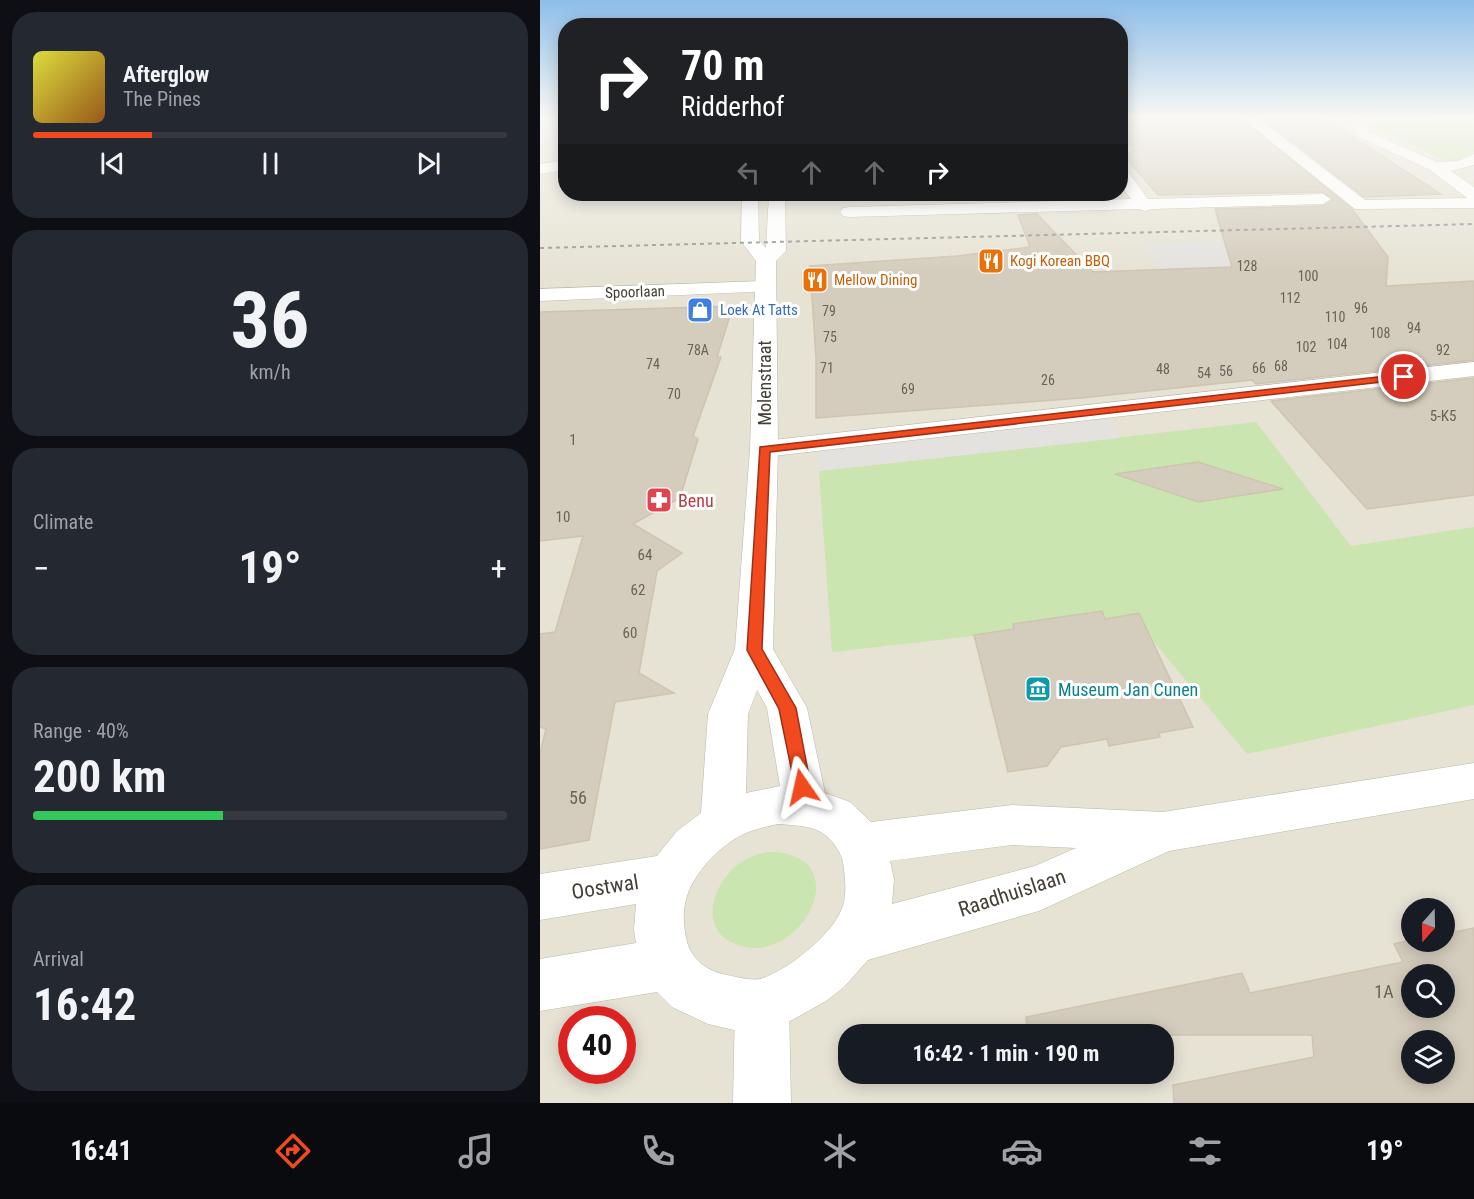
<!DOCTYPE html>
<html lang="en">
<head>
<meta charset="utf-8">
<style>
	body { margin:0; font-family:"Roboto Condensed",sans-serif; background:#242831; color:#f1f3f6; height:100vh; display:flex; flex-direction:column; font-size:22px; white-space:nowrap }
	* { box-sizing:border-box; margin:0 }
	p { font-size:20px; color:#9ea1a6 }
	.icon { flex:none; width:33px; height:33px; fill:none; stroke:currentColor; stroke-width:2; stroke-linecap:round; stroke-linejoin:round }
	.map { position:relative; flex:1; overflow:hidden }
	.sheet { display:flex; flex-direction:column; gap:12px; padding:12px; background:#0d0f14; width:540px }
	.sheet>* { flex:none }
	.hud { position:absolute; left:18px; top:18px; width:570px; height:183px; border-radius:24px; box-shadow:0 3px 15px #0003; background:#202124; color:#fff; overflow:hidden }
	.needle { width:39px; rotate:200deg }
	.fabs { position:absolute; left:861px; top:898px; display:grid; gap:12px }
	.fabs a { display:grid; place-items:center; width:54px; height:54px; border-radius:50%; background:#171b24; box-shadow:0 3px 15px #0003; font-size:30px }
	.speed { position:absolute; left:18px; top:1006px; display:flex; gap:12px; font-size:30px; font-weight:700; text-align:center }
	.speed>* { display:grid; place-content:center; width:78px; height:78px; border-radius:50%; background:#171b24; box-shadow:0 3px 15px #0003; line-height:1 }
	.speed .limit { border:9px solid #d22; background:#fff; color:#111 }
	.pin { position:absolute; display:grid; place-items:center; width:51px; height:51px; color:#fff; margin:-26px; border:3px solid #fff; border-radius:50%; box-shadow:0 2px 6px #0007 }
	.me { position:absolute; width:66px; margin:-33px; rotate:349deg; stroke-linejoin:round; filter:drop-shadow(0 0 4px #0008) }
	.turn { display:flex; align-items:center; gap:21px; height:126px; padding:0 24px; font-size:27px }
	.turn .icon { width:78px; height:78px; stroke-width:2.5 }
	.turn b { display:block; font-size:42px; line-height:51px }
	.lanes { display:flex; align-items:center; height:57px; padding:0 24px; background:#0003; justify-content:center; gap:30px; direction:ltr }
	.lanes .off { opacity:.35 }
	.big { font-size:45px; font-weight:700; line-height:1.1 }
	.sheet .widget { flex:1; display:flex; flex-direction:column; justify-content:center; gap:9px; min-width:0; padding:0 21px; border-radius:24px; background:#242831 }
	.sheet .dial { align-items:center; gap:0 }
	.dial b { font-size:78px; line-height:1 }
	.song { display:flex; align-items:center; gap:18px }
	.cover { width:72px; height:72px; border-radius:9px; background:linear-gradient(135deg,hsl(60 70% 55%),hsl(30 70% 35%)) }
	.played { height:6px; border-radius:3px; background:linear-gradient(90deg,#f14a1e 25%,#363941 25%) }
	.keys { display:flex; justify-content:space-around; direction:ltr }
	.heat { display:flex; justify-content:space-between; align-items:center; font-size:33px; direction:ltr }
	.charge { height:9px; border-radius:4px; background:linear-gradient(90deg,#34c759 40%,#363941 0) }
	.trip { position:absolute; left:298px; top:1024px; width:336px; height:60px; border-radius:24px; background:#171b24; box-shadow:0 3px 15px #0003; font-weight:700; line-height:60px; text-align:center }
	.dock { display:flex; height:96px; justify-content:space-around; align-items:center; background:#090b0e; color:#9ea1a6 }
	.dock .icon { width:42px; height:42px }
	.dock .on { color:#f14a1e }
	.dock b { font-size:27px; color:#f1f3f6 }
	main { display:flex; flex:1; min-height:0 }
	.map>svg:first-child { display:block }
</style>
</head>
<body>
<main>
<section class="sheet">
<div class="widget">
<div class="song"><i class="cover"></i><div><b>Afterglow</b><p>The Pines</p></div></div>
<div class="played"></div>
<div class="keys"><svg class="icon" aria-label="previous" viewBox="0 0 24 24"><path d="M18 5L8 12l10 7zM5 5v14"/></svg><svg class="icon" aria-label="pause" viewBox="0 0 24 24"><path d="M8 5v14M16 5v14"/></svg><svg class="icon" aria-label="next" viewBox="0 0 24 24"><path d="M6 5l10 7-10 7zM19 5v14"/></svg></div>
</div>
<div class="widget dial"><b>36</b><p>km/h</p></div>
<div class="widget"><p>Climate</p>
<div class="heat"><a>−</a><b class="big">19°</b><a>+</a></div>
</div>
<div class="widget"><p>Range · 40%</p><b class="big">200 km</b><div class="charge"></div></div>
<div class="widget"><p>Arrival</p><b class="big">16:42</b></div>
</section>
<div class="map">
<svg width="934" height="1103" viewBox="0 0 934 1103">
	<rect width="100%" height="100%" fill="#f2efe6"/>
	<path fill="#e6e2d4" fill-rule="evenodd" d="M 0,119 L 25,119 L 26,194 L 580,194 L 581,119 L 934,119 L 934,1103 L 0,1103 ZM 872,909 L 904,909 L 904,942 L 872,942 ZM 872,975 L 904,975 L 904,1008 L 872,1008 ZM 32,1020 L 82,1020 L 82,1071 L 32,1071 ZM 309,1035 L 624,1035 L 624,1074 L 309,1074 ZM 872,1041 L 904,1041 L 904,1074 L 872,1074 Z"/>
	<path fill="#e5e1db" d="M 0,119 L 25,119 L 25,161 L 0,166 Z"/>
	<path fill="#cae5b0" d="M 934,119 L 934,151 L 925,162 L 910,163 L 828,125 L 847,120 Z
		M 716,422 L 811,546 L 934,527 L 934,705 L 707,754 L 594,618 L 292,652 L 279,471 Z
		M 231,852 C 323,855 256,976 191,942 C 156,924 177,875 205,860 C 213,855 222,853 231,852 Z"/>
	<path fill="#e3e2de" d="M 816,239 L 688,253 L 696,267 L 620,270 L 605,243 Z
		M 570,420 L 580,438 L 279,471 L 278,451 Z"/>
	<path fill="#d4ccbc" stroke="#cec4b0" stroke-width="1.5" fill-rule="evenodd" d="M 585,119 L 701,119 L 812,209 L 848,257 L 846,286 L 934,281 L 934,360 L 716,384 L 712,380 L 541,398 L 276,418 L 276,357 L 270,266 L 417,256 L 490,247 L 478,215 L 497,214 L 553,272 L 692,267 L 675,209 L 783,206 L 793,200 L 783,192 L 618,195 L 582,154 L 594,151 L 581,132 L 594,132 Z
		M 723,119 L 785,119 L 901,194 L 824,197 Z
		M 193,306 L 177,357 L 181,357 L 153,436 L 158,439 L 140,498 L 93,524 L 142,553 L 117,571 L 99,673 L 134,693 L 75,702 L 49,840 L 0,849 L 0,753 L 6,729 L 0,727 L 0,634 L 15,632 L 43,536 L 0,541 L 0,312 Z
		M 934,378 L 934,495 L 827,509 L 731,401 Z
		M 658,462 L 743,489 L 658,502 L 575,474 Z
		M 562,611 L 565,619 L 599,613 L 653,727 L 619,733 L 620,737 L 569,746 L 567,739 L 521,747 L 507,766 L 468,772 L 434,635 L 474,629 L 473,624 Z
		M 934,928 L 934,1103 L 634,1103 L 633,1085 L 774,1057 L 772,1035 L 488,1035 L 486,1017 L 702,973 L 710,993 L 863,962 L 854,944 L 872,940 L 872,942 L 904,942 L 904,934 ZM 872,975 L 904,975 L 904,1008 L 872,1008 ZM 872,1041 L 904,1041 L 904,1074 L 872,1074 Z"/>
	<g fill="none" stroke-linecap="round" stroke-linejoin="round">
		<g stroke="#bdb8a9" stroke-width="1">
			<path id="minor" d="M 703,119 L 719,119 L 825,200 L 927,198 L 890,170 L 817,136 L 812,122 L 814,119 L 833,119 L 826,124 L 828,131 L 897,162 L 918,161 L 934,154 L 934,165 L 911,171 L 934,187 L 934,208 L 815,209 Z
				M 580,167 L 586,169 L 608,199 L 783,194 L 791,199 L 783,204 L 612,209 L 605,211 L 599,209 L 309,217 L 303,216 L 300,212 L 303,208 L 309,207 L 591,199 L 580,184 Z
				M 226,281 L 233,283 L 236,287 L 233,291 L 0,301 L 0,289 Z
				M 934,362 L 934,376 L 224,457 L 214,455 L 210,449 L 214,443 L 224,441 Z
				M 222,979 L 241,987 L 249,1006 L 251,1103 L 193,1103 L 195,1006 L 203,987 Z"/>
		</g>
		<g stroke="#bdb8a9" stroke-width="1">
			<path id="tertiary" d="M 26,160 L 26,170 L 0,174 L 0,164 Z
				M 202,194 L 218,194 L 219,240 L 226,248 L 229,194 L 245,194 L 246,251 L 236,261 L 238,449 L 233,649 L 267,708 L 285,793 L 310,802 L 331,822 L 472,805 L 623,812 L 934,763 L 934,799 L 629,851 L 499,911 L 328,960 L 304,987 L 286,1001 L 252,1020 L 224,1032 L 198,1031 L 168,1024 L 132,1007 L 117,992 L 0,1011 L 0,959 L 96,943 L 94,930 L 96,904 L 0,920 L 0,874 L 117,856 L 137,831 L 161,813 L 168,714 L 195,649 L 210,449 L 216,261 L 201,241 ZM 217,690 L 227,708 L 240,786 L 206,793 L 208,714 ZM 238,824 C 250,825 263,825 274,829 C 287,833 300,848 303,862 C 305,878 308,895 301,911 C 290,936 249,969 223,978 C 213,982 197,977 187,975 C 169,972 152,960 147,942 C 143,926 142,909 148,893 C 157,868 187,839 211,831 C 220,828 229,826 238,824 ZM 472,845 L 536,848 L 495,866 L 352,904 L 354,879 L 350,861 Z"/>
		</g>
		<use href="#minor" fill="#fff" fill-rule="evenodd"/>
		<use href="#tertiary" fill="#fff" fill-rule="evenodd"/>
		<path stroke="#959595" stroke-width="2" stroke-dasharray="4 4" stroke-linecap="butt" d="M 0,248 L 934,224"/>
	</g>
	<linearGradient id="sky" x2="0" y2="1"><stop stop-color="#8dbdea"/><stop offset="0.43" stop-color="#f9f8f4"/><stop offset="1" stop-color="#f9f8f4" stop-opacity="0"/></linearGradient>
	<rect width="934" height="274" fill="url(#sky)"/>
	<path fill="#f14a1e" stroke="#9d3014" stroke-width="1.5" d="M 864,374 L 869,377 L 868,379 L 230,452 L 222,649 L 256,708 L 271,787 L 268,792 L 262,794 L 256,792 L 239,709 L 207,650 L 220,447 Z"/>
	<defs>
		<g id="restaurant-square" transform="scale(1.35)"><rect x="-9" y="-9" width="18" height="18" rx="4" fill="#e8710a" stroke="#fff"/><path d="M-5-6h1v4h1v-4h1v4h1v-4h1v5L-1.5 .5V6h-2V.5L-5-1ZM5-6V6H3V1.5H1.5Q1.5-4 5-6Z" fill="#fff"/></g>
		<g id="shop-square" transform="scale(1.35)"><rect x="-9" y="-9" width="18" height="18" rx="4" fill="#3f7fe0" stroke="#fff"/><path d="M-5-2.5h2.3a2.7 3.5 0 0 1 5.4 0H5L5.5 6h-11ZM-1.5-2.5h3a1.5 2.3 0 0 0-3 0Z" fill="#fff"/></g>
		<g id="pharmacy-square" transform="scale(1.35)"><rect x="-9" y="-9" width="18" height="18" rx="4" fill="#e0444e" stroke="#fff"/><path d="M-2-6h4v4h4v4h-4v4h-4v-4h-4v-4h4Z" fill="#fff"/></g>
		<g id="museum-square" transform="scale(1.35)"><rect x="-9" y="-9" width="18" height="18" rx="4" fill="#0f9aa8" stroke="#fff"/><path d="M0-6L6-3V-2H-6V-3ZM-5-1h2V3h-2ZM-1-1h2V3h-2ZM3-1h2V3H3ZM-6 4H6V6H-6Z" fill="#fff"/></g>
	</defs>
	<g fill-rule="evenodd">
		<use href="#restaurant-square" x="451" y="261"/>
		<use href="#restaurant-square" x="275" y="280"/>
		<use href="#shop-square" x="160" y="310"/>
		<use href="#pharmacy-square" x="119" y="500"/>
		<use href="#museum-square" x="498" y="689"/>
	</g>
	<g text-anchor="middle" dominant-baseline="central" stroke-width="6" stroke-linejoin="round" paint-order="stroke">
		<g font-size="14" fill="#696358">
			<text x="707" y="266">128</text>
			<text x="768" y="276">100</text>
			<text x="750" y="298">112</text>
			<text x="821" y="308">96</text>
			<text x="289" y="311">79</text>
			<text x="795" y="317">110</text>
			<text x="874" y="328">94</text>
			<text x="840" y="333">108</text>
			<text x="290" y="337">75</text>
			<text x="797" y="344">104</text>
			<text x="766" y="347">102</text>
			<text x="158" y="350">78A</text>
			<text x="903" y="350">92</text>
			<text x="113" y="364">74</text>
			<text x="741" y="366">68</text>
			<text x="287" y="368">71</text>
			<text x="719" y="368">66</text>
			<text x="623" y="369">48</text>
			<text x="686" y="371">56</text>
			<text x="664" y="373">54</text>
			<text x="508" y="380">26</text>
			<text x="368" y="389">69</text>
			<text x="134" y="394">70</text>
		</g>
		<g font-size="15" fill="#c56008" stroke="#fff" text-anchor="start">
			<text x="470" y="261">Kogi Korean BBQ</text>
			<text x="294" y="280">Mellow Dining</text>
		</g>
		<g font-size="15" fill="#454036" stroke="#fff">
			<text transform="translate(95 292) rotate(-2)">Spoorlaan</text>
		</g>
		<g font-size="15" fill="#366cbe" stroke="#fff" text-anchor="start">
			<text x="180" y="310">Loek At Tatts</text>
		</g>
		<g font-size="15" fill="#696358">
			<text x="903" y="416">5-K5</text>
			<text x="33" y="440">1</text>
			<text x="23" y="517">10</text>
			<text x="105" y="555">64</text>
			<text x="98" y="590">62</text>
			<text x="90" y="633">60</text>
		</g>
		<g font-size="18" fill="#454036" stroke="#fff">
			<text transform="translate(224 383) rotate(-90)">Molenstraat</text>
		</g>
		<g font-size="18" fill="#be3a42" stroke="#fff" text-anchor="start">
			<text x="138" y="500">Benu</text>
		</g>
		<g font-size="18" fill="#0d838f" stroke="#fff" text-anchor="start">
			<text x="518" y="689">Museum Jan Cunen</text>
		</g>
		<g font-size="18" fill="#696358">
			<text x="38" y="797">56</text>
			<text x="844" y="991">1A</text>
		</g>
		<g font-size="21" fill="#454036" stroke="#fff">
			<text transform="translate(65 887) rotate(-9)">Oostwal</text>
			<text transform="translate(472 893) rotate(-18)">Raadhuislaan</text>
		</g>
	</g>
</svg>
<div class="fabs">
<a><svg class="needle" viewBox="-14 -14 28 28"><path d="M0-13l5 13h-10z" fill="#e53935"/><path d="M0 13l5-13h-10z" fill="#9ea1a6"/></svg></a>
<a><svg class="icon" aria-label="search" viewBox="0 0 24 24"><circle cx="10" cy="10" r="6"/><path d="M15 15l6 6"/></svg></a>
<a><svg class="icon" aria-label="layers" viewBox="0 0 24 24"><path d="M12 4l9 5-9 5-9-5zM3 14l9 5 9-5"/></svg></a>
</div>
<div class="speed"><div class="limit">40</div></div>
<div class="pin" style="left:864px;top:377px;background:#d93025"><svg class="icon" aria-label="arrive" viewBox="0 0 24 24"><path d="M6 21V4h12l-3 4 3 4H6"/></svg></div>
<svg class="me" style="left:262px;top:787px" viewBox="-20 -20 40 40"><path d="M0-17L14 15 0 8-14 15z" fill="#f14a1e" stroke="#fff" stroke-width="4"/></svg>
<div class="trip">16:42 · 1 min · 190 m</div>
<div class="hud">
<div class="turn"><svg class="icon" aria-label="right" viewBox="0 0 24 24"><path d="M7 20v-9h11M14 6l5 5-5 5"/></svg><div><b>70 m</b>Ridderhof</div></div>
<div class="lanes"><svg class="icon off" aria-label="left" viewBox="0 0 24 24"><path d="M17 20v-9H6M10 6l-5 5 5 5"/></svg><svg class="icon off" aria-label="ahead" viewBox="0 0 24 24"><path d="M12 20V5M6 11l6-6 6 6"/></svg><svg class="icon off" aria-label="ahead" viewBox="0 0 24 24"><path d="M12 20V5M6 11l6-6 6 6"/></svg><svg class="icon" aria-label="right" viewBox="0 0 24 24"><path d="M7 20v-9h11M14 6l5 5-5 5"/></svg></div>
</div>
</div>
</main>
<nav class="dock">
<b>16:41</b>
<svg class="icon on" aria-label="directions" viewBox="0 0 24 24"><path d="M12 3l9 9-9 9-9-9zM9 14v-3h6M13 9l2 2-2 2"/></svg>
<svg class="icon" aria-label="music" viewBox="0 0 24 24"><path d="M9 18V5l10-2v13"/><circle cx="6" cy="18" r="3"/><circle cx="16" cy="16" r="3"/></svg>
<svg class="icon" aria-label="phone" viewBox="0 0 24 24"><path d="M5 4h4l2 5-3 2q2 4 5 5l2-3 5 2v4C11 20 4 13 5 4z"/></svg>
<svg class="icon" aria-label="climate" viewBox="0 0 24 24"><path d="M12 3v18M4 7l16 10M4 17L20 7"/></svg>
<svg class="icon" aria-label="car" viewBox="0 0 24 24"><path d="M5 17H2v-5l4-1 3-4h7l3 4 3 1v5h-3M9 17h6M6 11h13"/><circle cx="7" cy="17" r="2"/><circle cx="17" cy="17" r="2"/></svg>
<svg class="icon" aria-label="filters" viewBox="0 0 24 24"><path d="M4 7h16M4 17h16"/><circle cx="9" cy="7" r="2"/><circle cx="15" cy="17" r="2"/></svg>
<b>19°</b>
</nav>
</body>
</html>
